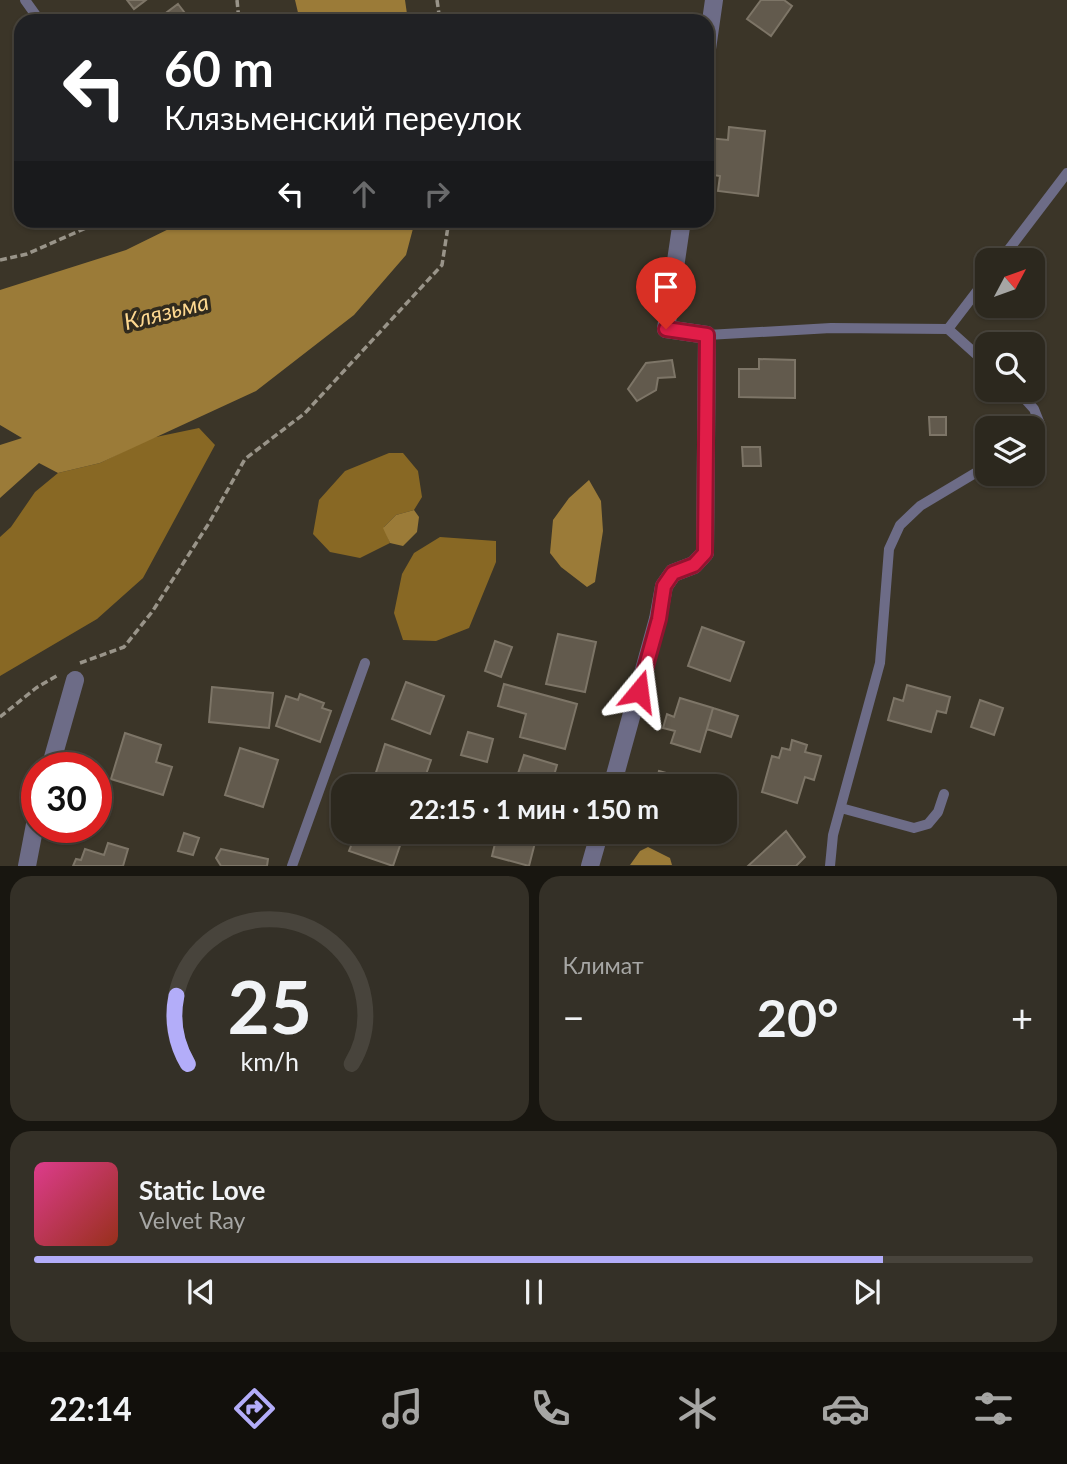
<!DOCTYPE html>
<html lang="ru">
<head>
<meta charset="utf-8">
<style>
	body { margin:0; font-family:Lato,sans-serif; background:#343027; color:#f1f3f6; height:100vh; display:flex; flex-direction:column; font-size:26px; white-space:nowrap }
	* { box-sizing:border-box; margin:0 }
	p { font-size:23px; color:#a6a6a4 }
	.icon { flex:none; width:38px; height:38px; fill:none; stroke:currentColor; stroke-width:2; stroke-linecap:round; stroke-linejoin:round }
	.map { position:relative; height:866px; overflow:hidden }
	.drawer { display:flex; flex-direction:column; gap:10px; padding:10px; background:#181610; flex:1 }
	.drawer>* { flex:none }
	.top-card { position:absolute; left:14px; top:14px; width:700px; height:214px; border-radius:21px; box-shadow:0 2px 5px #0004,0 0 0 2px #48443c; background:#202124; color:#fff; overflow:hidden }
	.needle { width:46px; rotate:49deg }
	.fabs { position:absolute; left:975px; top:248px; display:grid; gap:14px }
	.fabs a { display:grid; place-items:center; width:70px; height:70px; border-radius:14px; background:#2c281e; box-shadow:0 2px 5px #0004,0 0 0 2px #48443c; font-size:35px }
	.speed { position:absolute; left:21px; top:752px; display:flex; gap:14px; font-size:35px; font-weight:700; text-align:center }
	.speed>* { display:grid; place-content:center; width:91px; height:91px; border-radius:50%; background:#2c281e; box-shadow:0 2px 5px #0004,0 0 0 2px #48443c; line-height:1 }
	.speed .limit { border:10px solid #d22; background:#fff; color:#111 }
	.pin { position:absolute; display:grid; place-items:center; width:60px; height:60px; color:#fff; margin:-72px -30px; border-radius:50% 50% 50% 0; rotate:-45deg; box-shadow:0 0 7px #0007 }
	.pin .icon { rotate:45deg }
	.me { position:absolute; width:77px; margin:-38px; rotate:16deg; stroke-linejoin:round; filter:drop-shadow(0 0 5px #0008) }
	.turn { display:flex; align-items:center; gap:24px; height:147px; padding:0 35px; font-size:32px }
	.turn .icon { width:91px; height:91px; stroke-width:2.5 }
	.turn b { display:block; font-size:49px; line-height:60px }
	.lanes { display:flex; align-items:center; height:66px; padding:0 35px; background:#0003; justify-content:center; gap:35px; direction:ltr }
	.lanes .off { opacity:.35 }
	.big { font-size:52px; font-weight:700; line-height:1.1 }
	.drawer .tile { flex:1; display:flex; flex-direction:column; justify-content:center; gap:10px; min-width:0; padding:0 24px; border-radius:21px; background:#343027 }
	.drawer .dial { align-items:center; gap:0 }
	.dial svg { height:182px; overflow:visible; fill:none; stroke:#48443c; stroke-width:7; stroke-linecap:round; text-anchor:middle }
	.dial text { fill:#f1f3f6; stroke:none }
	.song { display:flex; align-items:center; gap:21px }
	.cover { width:84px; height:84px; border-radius:10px; background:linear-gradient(135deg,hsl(330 70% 55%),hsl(10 70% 35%)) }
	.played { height:7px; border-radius:4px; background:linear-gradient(90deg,#b3adf9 85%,#48443c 85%) }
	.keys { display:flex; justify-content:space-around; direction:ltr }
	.heat { display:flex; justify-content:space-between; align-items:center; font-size:38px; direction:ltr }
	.drawer .tiles { flex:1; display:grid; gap:10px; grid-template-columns:1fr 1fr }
	.tile:last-child { grid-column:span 2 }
	.trip { position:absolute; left:331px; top:774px; width:406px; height:70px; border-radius:21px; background:#2c281e; box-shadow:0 2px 5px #0004,0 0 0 2px #48443c; font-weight:700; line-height:70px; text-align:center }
	.dock { display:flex; height:112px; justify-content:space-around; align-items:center; background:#12100c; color:#a6a6a4 }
	.dock .icon { width:49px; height:49px }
	.dock .selected { color:#b3adf9 }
	.dock b { font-size:32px; color:#f1f3f6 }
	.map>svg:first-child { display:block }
</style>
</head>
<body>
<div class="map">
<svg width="1067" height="866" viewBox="0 0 1067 866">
	<rect width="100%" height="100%" fill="#3b3528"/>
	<path fill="#886824" d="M 199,428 L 215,445 L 143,578 L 97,619 L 0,676 L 0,537 L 11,527 L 35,492 L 58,473 L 100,463 L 151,438 Z
		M 389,453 L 403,453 L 418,471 L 422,497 L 414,510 L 396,515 L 384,527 L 390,543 L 360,558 L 330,552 L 313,534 L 319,500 L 345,471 Z
		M 440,537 L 496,541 L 496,562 L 469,628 L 436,641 L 403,640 L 394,613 L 402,574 L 414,553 Z"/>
	<path fill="#9b7b38" d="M 295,0 L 405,0 L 408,21 L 300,21 Z
		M 185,221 L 415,221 L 406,255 L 354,315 L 256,391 L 100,463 L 58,473 L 39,463 L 0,498 L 0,445 L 22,438 L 0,425 L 0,290 L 126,250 Z
		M 589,480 L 601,501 L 603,531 L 595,582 L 587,587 L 561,567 L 550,553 L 553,520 L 569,498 Z
		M 414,510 L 419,517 L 417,532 L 403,546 L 390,543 L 383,528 L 396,515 Z
		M 648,847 L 670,858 L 672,865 L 630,865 L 640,851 Z"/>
	<path fill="#625a4d" stroke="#7d7567" stroke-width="2" d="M 127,0 L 146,0 L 134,9 Z
		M 761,0 L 784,0 L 792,6 L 771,36 L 747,19 Z
		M 178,4 L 191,21 L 155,21 Z
		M 729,127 L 765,131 L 758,196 L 718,191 L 720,176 L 713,175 L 714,161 L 707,160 L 708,138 L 728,140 Z
		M 759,359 L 795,360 L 795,398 L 739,397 L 739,369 L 759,369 Z
		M 672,360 L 675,377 L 658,378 L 656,390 L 637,401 L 628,389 L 646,363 Z
		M 929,417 L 946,417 L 946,435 L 930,435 Z
		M 742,447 L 760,447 L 761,466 L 743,466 Z
		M 702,627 L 744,642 L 730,681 L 688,666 Z
		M 558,634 L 596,642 L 585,692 L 546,684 Z
		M 495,641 L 512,647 L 501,677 L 485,671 Z
		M 406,682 L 444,696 L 430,734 L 392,719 Z
		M 504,684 L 577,704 L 565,749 L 520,737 L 526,714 L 498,706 Z
		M 907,685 L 950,697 L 946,713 L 937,711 L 931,732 L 888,720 L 894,698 L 903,701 Z
		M 212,687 L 273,693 L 269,728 L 209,722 Z
		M 300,694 L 324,703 L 322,708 L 331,711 L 320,742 L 276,726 L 286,696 L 298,700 Z
		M 680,698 L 713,708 L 700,752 L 671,743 L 675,731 L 663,728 L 667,714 L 674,717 Z
		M 980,700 L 1003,708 L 994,735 L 971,727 Z
		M 713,708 L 738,716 L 731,737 L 707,729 Z
		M 468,732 L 493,739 L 487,762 L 461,755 Z
		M 125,733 L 161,745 L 156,762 L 172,767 L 163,795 L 111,779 Z
		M 792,740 L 807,745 L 805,752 L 821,756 L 814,780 L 805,777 L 797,803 L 762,792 L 772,756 L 779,758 L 782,748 L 790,750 Z
		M 385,744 L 431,760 L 422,786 L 372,785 Z
		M 240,748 L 278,760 L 263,807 L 225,795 Z
		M 524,755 L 557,765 L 551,786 L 514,786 Z
		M 659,771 L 702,783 L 701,786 L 655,786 Z
		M 357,831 L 405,831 L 393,866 L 349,851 Z
		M 498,831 L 538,831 L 529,866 L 492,856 Z
		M 786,831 L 805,857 L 796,866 L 748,866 Z
		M 184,833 L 199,838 L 193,855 L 178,851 Z
		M 108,843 L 128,849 L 123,866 L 73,866 L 76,859 L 81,860 L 85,849 L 104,855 Z
		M 221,849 L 268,859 L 267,866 L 221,866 L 216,858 Z"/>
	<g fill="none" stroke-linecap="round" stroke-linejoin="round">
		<path stroke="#999489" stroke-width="3.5" stroke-dasharray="7 3.5" stroke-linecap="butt" d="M 237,0 L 239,21
			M 437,0 L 440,21
			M 0,260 L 27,254 L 104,220
			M 80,663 L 124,647 L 152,612 L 209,523 L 245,459 L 305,413 L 442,265 L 449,220
			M 0,717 L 36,688 L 58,675"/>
		<path stroke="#6d6c87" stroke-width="10" d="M 25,0 L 35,14
			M 1000,261 L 1067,173
			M 987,278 L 948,329 L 987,364
			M 707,335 L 831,328 L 948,329
			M 1017,390 L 1034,409 L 1040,424 L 1032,434
			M 841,808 L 914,828 L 928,824 L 938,812 L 944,794
			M 292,866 L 365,663
			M 830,866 L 833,835 L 880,663 L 889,549 L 900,525 L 920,506 L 987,466"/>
		<path stroke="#6d6c87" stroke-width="18" d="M 707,49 L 714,0
			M 50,768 L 75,680
			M 612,786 L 658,619 L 664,586 L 673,573 L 694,565 L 705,553 L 707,335 L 666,329 L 682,220
			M 27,866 L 37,814
			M 590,866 L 600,831"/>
	</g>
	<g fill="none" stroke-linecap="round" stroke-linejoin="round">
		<g stroke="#92132f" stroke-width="18">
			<path id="route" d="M 639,691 L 659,619 L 664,586 L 673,573 L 694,565 L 705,553 L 707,335 L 666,329"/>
		</g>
		<use href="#route" stroke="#e11d48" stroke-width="12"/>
	</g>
	<g text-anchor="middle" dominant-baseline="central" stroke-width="7" stroke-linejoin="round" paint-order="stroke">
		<g font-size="23" font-style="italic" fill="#fdd890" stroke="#312b1e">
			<text transform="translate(166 311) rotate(-14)">Клязьма</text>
		</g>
	</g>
</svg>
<div class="fabs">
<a><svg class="needle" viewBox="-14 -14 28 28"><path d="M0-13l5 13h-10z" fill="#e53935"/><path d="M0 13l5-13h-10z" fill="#a6a6a4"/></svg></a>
<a><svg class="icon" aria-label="search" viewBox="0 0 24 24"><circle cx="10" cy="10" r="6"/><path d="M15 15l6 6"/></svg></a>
<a><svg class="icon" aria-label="layers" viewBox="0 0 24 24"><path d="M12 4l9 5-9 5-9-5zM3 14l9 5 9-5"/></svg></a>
</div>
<div class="speed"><div class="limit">30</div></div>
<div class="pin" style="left:666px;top:329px;background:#d93025"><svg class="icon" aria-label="arrive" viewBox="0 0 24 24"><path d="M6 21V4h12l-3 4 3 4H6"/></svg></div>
<svg class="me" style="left:639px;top:691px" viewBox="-20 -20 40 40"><path d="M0-17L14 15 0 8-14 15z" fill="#e11d48" stroke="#fff" stroke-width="4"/></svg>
<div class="trip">22:15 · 1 мин · 150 m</div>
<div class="top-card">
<div class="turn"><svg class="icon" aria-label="left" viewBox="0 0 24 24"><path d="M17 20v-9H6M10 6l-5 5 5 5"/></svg><div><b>60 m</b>Клязьменский переулок</div></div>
<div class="lanes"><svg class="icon" aria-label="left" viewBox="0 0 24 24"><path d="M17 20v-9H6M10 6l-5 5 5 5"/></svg><svg class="icon off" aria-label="ahead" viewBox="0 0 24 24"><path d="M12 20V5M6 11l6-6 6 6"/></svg><svg class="icon off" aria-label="right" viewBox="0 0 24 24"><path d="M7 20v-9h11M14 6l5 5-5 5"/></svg></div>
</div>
</div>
<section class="drawer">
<div class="tiles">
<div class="tile dial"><svg viewBox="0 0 100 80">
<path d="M14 69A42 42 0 1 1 86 69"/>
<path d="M14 69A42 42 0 0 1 9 39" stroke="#b3adf9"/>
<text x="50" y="56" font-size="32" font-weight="700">25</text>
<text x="50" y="72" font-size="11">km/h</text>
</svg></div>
<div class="tile"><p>Климат</p>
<div class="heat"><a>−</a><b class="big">20°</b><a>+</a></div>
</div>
<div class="tile">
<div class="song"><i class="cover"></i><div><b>Static Love</b><p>Velvet Ray</p></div></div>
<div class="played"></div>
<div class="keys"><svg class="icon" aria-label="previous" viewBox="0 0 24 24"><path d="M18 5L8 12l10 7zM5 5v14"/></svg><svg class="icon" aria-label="pause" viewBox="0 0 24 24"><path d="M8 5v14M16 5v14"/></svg><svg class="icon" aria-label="next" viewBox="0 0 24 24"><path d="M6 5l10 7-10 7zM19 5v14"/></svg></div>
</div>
</div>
</section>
<nav class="dock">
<b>22:14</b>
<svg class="icon selected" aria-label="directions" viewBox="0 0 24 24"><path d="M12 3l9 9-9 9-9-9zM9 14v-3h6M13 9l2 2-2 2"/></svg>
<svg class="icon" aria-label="music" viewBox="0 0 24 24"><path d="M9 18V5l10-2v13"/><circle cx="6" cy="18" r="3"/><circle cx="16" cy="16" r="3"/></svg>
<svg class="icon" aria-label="phone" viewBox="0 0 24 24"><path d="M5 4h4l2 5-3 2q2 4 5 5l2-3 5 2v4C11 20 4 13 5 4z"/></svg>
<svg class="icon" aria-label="climate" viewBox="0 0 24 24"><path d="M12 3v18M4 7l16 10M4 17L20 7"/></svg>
<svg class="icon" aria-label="car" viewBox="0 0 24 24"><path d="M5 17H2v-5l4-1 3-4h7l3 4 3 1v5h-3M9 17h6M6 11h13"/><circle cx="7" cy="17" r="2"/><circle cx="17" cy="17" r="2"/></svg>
<svg class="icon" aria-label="filters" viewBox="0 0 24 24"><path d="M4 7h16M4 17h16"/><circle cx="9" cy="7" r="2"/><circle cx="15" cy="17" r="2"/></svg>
</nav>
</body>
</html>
